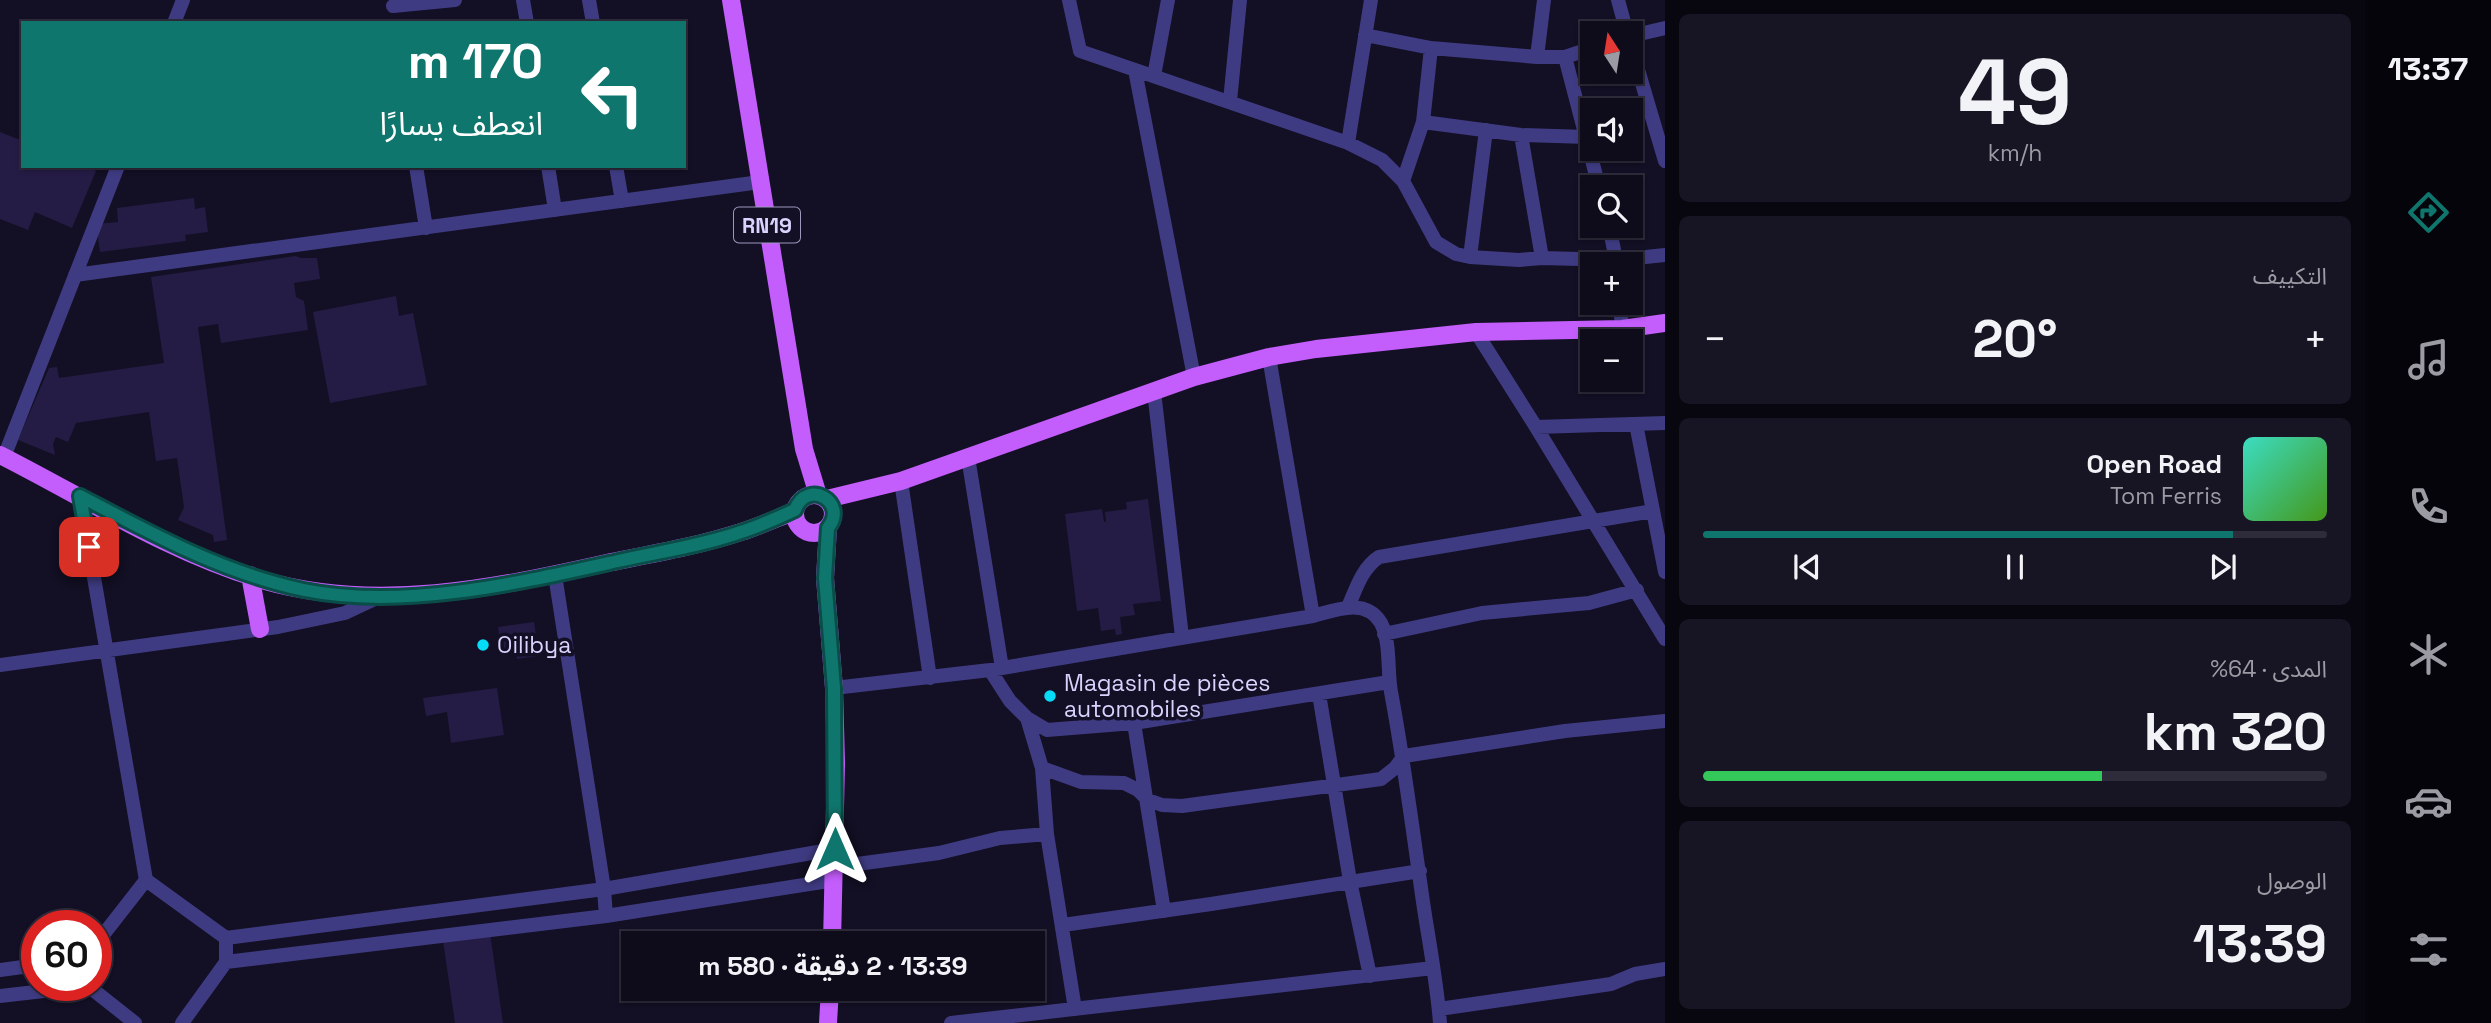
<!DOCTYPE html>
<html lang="ar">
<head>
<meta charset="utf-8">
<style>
	body { margin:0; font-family:"Space Grotesk","Noto Sans Arabic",sans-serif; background:#171424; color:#f1f3f6; direction:rtl; height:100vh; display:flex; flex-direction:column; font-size:26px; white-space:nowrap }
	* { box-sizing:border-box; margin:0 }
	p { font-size:23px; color:#9b9ba3 }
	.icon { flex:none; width:38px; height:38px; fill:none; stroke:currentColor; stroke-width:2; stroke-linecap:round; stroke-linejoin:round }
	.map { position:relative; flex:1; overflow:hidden; direction:ltr }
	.drawer { display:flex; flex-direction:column; gap:14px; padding:14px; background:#08060f; width:700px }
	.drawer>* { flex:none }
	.top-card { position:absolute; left:21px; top:21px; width:665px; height:147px; border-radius:0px; box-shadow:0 2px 5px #0004,0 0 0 2px #2e2b3a; direction:rtl; background:#0f766e; color:#fff; overflow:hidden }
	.needle { width:46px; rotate:348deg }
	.tools { position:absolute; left:1580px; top:21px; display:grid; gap:14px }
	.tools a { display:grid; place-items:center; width:63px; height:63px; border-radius:0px; background:#0e0b1b; box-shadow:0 2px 5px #0004,0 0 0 2px #2e2b3a; font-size:35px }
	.speed { position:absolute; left:21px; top:910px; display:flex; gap:14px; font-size:35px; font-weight:700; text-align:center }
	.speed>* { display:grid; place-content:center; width:91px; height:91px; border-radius:50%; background:#0e0b1b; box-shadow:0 2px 5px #0004,0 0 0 2px #2e2b3a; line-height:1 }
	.speed .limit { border:10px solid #d22; background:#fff; color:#111 }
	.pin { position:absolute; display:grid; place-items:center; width:60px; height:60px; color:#fff; margin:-30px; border-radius:14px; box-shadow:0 4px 10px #0006 }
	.me { position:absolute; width:77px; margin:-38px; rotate:0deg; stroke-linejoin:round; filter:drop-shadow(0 0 5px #0008) }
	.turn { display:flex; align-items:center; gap:24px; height:147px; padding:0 28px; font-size:32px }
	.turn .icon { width:91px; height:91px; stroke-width:2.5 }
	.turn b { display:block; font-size:49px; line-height:60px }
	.big { font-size:52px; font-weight:700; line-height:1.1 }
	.drawer .card { flex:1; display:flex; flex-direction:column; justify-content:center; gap:10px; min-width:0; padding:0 24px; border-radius:10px; background:#171424 }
	.drawer .dial { align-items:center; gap:0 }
	.dial b { font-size:91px; line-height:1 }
	.song { display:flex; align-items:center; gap:21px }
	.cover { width:84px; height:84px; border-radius:10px; background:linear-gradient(135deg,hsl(170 70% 55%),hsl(100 70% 35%)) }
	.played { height:7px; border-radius:4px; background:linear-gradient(90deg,#0f766e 85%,#2e2b3a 85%) }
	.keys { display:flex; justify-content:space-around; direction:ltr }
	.heat { display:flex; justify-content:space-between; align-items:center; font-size:38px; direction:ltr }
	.charge { height:10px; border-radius:5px; background:linear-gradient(90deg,#34c759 64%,#2e2b3a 0) }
	.trip { position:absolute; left:621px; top:931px; width:424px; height:70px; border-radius:0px; background:#0e0b1b; box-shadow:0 2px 5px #0004,0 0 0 2px #2e2b3a; font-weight:700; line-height:70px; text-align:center; direction:rtl }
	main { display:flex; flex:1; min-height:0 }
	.menu { display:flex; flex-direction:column; width:126px; justify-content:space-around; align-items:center; background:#06040b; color:#9b9ba3 }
	.menu .icon { width:49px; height:49px }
	.menu .on { color:#0f766e }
	.menu b { font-size:32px; color:#f1f3f6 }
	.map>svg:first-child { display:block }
</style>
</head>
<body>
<main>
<nav class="menu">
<b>13:37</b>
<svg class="icon on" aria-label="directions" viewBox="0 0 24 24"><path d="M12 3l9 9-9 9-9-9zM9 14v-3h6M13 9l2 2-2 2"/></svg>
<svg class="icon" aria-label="music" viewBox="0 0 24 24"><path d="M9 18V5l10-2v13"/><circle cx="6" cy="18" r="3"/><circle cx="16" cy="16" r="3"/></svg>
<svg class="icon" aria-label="phone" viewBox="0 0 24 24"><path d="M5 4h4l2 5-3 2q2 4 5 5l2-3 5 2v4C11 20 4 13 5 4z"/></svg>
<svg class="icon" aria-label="climate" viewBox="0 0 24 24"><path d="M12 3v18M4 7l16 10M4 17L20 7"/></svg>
<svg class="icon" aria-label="car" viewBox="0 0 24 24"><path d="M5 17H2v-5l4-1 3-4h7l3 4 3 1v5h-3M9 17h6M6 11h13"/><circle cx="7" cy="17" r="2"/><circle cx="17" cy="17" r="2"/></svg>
<svg class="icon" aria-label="filters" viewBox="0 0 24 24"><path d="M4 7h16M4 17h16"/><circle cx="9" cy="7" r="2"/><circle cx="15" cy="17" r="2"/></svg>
</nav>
<section class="drawer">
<div class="card dial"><b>49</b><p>km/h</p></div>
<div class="card"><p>التكييف</p>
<div class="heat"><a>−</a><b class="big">20°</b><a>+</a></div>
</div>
<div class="card">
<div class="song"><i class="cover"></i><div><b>Open Road</b><p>Tom Ferris</p></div></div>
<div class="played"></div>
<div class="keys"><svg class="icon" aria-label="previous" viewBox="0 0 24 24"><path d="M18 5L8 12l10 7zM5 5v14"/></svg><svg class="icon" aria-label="pause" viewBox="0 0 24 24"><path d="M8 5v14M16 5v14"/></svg><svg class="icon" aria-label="next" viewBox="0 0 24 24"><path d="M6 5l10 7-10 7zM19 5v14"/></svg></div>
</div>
<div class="card"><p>المدى · 64%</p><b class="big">320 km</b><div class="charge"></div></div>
<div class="card"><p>الوصول</p><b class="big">13:39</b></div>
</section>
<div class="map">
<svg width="1665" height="1023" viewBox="0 0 1665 1023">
	<rect width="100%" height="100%" fill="#130f24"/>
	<path fill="#251c45" d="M 0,132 L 23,141 L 23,166 L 84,166 L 96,171 L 72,228 L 35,212 L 28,230 L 0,219 Z
		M 194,198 L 195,209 L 205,207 L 208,232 L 185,235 L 186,241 L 100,252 L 96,224 L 118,222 L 117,208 Z
		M 295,256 L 302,258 L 317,258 L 320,279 L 294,283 L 296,297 L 304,301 L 308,330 L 221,343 L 218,324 L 198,327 L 227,540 L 214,542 L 213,535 L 178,520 L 184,507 L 177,458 L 156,461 L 149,412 L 76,423 L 68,442 L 56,437 L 53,444 L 55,455 L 18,440 L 49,368 L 57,367 L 59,378 L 164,363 L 151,277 Z
		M 396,296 L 399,316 L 413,313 L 427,385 L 330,403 L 313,312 Z
		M 1148,499 L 1161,601 L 1133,604 L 1135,615 L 1120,617 L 1122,634 L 1116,635 L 1115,629 L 1101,631 L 1098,608 L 1077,611 L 1065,514 L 1102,509 L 1104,522 L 1106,522 L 1105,512 L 1127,509 L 1126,502 Z
		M 534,622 L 539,656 L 517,659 L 515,647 L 501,649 L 498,627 Z
		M 497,688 L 504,735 L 451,743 L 447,712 L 426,716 L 423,698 Z
		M 490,933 L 503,1023 L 455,1023 L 443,941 Z"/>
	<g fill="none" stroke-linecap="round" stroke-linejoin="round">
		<path stroke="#3f3b82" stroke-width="14" d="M 523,0 L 527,23
			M 589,0 L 593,23
			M 1069,0 L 1080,51 L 1348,143 L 1382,160 L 1403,181
			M 1618,0 L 1627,33
			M 393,6 L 455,0
			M 174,23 L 183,0
			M 1365,35 L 1431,48 L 1537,57 L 1565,57 L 1592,48
			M 1631,36 L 1665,28
			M 1631,46 L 1665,161
			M 1431,48 L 1423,122 L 1403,181 L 1436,242 L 1456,254 L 1470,257 L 1519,260 L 1542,258 L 1617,260 L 1665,255
			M 1537,57 L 1544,0
			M 1565,57 L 1599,187
			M 1135,70 L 1194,377
			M 1154,76 L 1168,0
			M 1230,101 L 1240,0
			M 1423,122 L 1521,135 L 1587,137
			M 1521,135 L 1542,258
			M 1348,143 L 1371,0
			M 416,166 L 426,228
			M 548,166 L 555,210
			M 616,166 L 622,201
			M 1609,226 L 1617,264
			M 1470,257 L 1486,130
			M 75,275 L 760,182
			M 1620,303 L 1622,329
			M 1476,332 L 1536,427 L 1665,639
			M 1154,391 L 1182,637
			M 1636,424 L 1665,572
			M 1536,427 L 1665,423
			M 4,457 L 118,166
			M 968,457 L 1002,668
			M 901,481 L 930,678
			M 80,496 L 146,880
			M 555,575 L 604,889 L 606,916
			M 1348,607 C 1356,589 1362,568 1379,557 L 1653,511
			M 1313,616 C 1335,610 1366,597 1381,623 C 1391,643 1387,670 1391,692 C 1404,761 1413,832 1423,902 C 1429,942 1437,983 1440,1023
			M 1384,634 L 1482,613 L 1589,603 L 1637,590
			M 0,665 L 278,627 L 345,613 L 379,597
			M 990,670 L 1010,701 L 1027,718 L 1047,730 L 1134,723 L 1389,682
			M 834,688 L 990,670 L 1313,616 L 1269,357
			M 1319,694 L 1350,881 L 1370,976
			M 1027,718 L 1042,768 L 1047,834 L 1075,1009
			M 1134,723 L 1164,911
			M 1042,768 L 1081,782 L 1124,783 L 1138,790 L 1148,800 L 1162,805 L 1182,806 L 1381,779 L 1395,768 L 1404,756 L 1565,731 L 1665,721
			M 835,867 L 939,853 L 1000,838 L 1047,834
			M 1063,925 L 1211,904 L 1420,871
			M 226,938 L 604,889 L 835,849
			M 96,944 L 146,880 L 226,938 L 226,962 L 182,1023
			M 226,962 L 606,916 L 835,880
			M 0,970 L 37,965
			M 87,985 L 135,1023
			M 0,996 L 87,986
			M 1439,1009 L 1611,984 L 1635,974 L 1665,969
			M 951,1023 L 1433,968"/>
		<path stroke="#c35dfb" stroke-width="18" d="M 731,0 L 804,449 L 818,495
			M 0,455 C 85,498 170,553 262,580 C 376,613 495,588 607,563 C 652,554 698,546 741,532 C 760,526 777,518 795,511
			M795 514a19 19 0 1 1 38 0a19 19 0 1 1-38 0Z
			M 827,499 L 901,481 L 1194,377 L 1269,357 L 1316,349 L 1476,332 L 1622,329 L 1665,323
			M 828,528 L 825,578 L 834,688 L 836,763 L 832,943
			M 250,575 L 260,629
			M 828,1023 L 830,989"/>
	</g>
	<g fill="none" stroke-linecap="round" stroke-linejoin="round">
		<g stroke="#0a4d48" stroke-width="18">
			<path id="route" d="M 89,547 L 80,496 C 152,534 223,573 304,590 C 404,610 519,583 618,561 C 658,552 701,546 741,532 C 760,526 777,518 795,510 C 807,478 849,502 828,528 L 825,578 L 834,688 L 835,849"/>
		</g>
		<use href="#route" stroke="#0f766e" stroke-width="12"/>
	</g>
	<g fill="#06dbf7" stroke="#130f24" stroke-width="2.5">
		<circle cx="483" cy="645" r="7"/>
		<circle cx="1050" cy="696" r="7"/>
	</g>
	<g text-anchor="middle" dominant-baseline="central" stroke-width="7" stroke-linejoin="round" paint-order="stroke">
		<rect fill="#130f24" stroke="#9e98bd" stroke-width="2" x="734" y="207.5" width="66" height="35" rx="5"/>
		<g font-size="21" font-weight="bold" fill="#d9d3fe">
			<text x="767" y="225">RN19</text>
		</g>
		<g font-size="23" fill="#d9d3fe" stroke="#130f24" text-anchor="start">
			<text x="497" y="645">Oilibya</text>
			<text x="1064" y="683">Magasin de pièces<tspan x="1064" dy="26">automobiles</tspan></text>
		</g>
	</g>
</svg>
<div class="tools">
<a><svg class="needle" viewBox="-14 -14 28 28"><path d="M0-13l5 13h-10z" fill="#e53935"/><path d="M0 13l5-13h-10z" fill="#9b9ba3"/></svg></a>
<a><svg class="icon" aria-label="sound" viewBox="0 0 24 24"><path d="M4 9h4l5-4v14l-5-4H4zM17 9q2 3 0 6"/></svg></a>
<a><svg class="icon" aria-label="search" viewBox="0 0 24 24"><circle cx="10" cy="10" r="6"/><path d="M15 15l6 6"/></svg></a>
<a>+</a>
<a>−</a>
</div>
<div class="speed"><div class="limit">60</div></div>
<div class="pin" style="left:89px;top:547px;background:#d93025"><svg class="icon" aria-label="arrive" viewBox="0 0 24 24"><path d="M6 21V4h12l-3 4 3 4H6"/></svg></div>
<svg class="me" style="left:835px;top:849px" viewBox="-20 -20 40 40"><path d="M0-17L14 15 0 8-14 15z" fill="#0f766e" stroke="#fff" stroke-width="4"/></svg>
<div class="trip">13:39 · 2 دقيقة · 580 m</div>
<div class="top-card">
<div class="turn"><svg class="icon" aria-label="left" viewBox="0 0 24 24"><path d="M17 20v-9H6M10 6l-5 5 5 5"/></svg><div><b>170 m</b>انعطف يسارًا</div></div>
</div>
</div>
</main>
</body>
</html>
